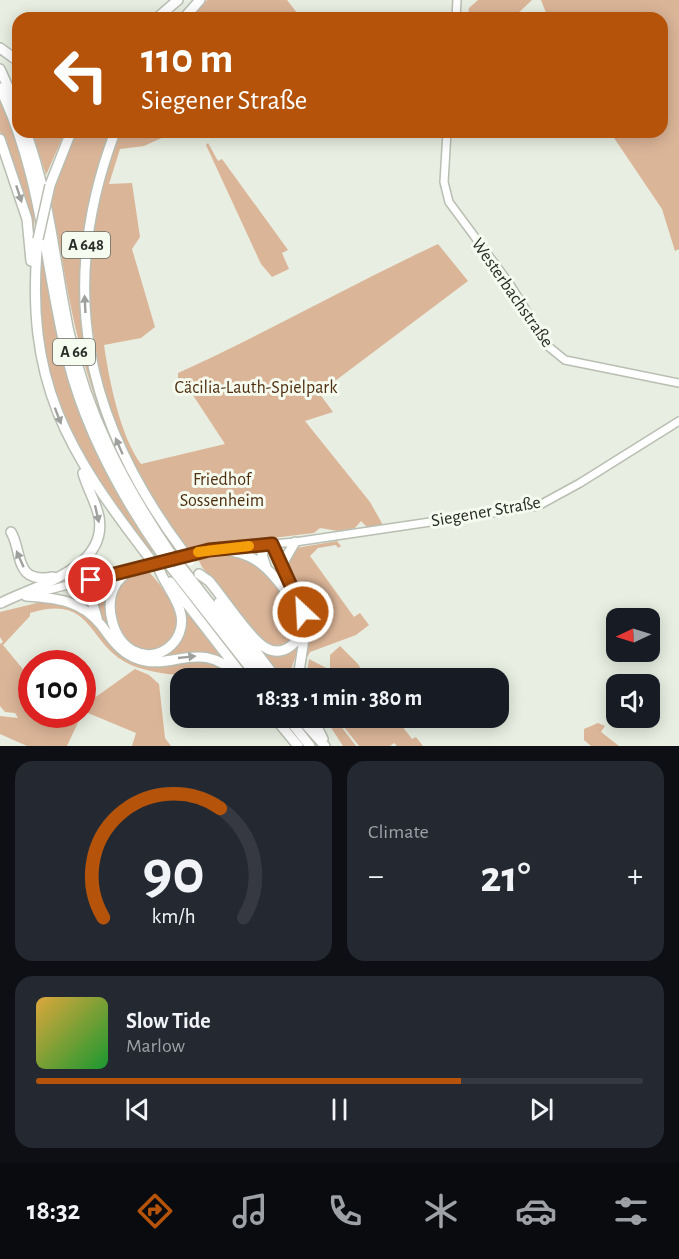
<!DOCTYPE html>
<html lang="en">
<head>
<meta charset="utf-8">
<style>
	body { margin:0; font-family:"Alegreya Sans",sans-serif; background:#242831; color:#f1f3f6; height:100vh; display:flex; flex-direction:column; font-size:22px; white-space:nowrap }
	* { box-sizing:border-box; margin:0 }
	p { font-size:20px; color:#9ea1a6 }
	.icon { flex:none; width:33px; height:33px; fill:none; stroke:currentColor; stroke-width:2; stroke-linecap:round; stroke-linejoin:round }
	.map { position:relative; height:746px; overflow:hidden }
	.side { display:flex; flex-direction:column; gap:15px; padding:15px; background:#0d0f14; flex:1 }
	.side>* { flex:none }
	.guide { position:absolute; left:12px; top:12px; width:656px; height:126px; border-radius:18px; box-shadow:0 3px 15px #0003; background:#b45309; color:#fff; overflow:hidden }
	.needle { width:39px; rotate:266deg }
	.controls { position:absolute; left:606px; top:608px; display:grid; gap:12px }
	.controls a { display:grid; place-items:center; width:54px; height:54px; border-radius:12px; background:#171b24; box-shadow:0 3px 15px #0003; font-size:30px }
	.speed { position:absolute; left:18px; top:650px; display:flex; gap:12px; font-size:30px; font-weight:700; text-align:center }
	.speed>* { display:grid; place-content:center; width:78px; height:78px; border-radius:50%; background:#171b24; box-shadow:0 3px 15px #0003; line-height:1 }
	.speed .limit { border:9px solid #d22; background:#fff; color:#111 }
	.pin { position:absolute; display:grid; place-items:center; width:51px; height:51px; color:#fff; margin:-26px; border:3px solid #fff; border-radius:50%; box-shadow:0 2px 6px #0007 }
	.me { position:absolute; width:66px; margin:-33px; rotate:335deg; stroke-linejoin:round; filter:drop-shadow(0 0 4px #0008) }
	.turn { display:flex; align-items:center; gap:21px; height:126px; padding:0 30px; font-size:27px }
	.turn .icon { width:78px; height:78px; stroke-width:2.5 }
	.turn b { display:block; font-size:42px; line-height:51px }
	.big { font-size:45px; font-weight:700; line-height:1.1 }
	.side .card { flex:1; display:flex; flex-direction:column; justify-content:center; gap:9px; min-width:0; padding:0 21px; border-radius:18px; background:#242831 }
	.side .dial { align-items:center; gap:0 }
	.dial svg { height:156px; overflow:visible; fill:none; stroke:#363941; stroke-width:7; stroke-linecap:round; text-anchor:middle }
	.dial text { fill:#f1f3f6; stroke:none }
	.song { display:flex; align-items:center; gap:18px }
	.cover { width:72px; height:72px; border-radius:9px; background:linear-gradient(135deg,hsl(40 70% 55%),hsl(130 70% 35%)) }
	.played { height:6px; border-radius:3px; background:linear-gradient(90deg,#b45309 70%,#363941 70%) }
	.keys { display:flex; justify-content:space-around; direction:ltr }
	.heat { display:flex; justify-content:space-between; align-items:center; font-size:33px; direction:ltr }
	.side .tiles { flex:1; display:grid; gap:15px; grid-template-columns:1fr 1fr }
	.card:last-child { grid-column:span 2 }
	.trip { position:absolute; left:170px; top:668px; width:339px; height:60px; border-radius:18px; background:#171b24; box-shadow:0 3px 15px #0003; font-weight:700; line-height:60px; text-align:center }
	.dock { display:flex; height:96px; justify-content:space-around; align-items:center; background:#090b0e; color:#9ea1a6 }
	.dock .icon { width:42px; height:42px }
	.dock .on { color:#b45309 }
	.dock b { font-size:27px; color:#f1f3f6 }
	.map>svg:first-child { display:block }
</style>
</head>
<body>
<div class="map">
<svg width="679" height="746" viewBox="0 0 679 746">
	<rect width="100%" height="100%" fill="#e8eee1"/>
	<path fill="#dbb598" d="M 207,0 L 287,0 L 301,18 L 191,18 Z
		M 478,0 L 532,0 L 513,18 L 468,18 L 469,8 Z
		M 541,0 L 679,0 L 679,249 L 675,251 L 662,209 L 610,132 L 662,132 L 662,18 L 548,18 Z
		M 0,101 C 17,143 40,193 33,239 L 0,131 Z
		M 32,132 L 65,132 L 46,175 Z
		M 74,132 L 111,132 C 66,243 74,363 125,469 C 134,487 144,505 155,521 C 162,530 172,541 175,550 C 107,457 81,372 62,259 C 59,242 50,213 51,196 C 53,175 67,152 74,132 Z
		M 120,132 L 175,132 L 144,146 L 120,149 L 109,184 L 132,183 L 140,237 L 132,249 L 155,327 L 141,338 L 104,345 C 109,379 120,436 141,464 L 225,444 L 185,383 L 178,380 L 178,373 C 266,333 350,285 438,244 L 468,281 L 319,393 L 333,412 L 305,421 L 370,502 L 383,525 L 367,527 L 361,521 L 355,528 L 338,531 L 320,528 L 314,533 L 189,548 L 184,546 C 94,424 59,277 120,132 Z
		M 208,143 L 218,161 L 222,159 L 288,250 L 282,253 L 289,269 L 272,277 L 261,264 L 206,145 Z
		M 42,251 C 61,367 84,452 153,551 L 151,553 C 81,462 25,370 42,251 Z
		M 337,541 L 341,546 L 338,548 L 336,545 L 318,548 L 310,556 L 354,617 L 360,613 L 369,625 L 356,635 L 310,652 L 305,661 L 303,678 L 301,678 L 309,640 L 309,620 L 286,561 L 296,548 Z
		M 214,554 L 233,554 L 261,566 L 294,608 L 297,634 L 284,646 L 270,647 L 255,633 L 202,567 L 198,559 Z
		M 149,572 C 164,588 174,603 179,625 C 146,691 91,615 123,582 C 129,577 141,574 149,572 Z
		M 116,580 L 113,629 L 142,656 L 176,645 L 184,609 L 223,659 L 154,659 L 131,654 L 101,620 L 93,587 Z
		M 49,600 L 81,609 L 130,659 L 186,659 L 218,663 L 235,678 C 207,678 157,676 131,665 C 86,645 95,593 30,613 L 30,616 L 3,645 L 31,679 L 32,714 L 60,714 L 64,719 L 71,714 L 82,714 L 67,746 L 27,746 L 0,734 L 0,716 L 18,718 L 15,713 L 5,712 L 0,706 L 0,644 L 3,642 L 0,637 L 0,612 Z
		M 242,627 L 269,653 L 301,639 L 298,656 L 296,655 L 288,678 L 283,678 Z
		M 340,646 L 358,664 L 366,678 L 309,678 L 307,673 L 309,659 L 330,670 L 330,655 Z
		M 135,669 L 149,675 L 159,684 L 165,738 L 171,746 L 132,746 L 136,733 L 88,713 L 82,714 L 83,706 Z
		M 324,717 L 334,717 L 356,746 L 343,746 Z
		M 336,717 L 395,717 L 412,739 L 416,737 L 423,746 L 397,746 L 394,743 L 390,746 L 359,746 Z
		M 598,723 L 605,726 L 601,732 L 619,746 L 591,746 L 584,740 L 584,729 Z"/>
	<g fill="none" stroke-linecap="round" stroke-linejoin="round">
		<g stroke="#b9beb2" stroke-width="10">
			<path id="secondary" d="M 456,18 L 457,0
				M 447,132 L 444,182 L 449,202 L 509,283 L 549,347 L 565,360 L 679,383
				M 184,556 L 209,550 L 295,542 L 538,506 L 580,483 L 679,421
				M 33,594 L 170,559"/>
		</g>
		<g stroke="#b9beb2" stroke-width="12">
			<path id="motorway" d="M 157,18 L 178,0
				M 184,18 L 200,0
				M 0,48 L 18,61
				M 0,69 L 18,109
				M 0,88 C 42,175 45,269 68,361 C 86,432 121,496 163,556
				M 26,132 C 50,197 55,265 69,332 C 87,414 124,485 171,554
				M 115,132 C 56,288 85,420 183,551
				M 0,139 L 27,219 L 31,261
				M 50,185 L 71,132
				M 38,239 C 24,382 67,451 151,560
				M 11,532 C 23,552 13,584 53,577
				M 272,544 L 301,607
				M 179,564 L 268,678
				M 170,566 L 258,678
				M 281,566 L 295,542
				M 266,567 L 262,555 L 266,544
				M 131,570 C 125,574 118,579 115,586 C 104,606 113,641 134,651 C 158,664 186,641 181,615 C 178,598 165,585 159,569
				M 199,574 L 209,581 C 223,597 250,639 266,648 C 273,652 281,652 288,648 C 321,629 277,574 257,561 C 245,553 232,551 218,548
				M 91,580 L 91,598 L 97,618
				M 170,582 L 239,671
				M 26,596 C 56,598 81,600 101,625 C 110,637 119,651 133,657 C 173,675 198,634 241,678
				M 219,602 L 276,678
				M 1,603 C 36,585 108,569 99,517 C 96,502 87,488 83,473
				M 298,678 L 306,626
				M 274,717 L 298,746
				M 287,717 L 310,746
				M 299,717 L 325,746
				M 312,717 L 323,739"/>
		</g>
		<use href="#secondary" stroke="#fff" stroke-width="7"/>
		<use href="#motorway" stroke="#fff" stroke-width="9"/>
		<g stroke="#b9beb2" stroke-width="12" stroke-linecap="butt">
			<path id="motorway-bridge" d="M 38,239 L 50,185
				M 183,551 L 190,561
				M 171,554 L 179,564
				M 163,556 L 170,566
				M 151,560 L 159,569"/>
		</g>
		<use href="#motorway-bridge" stroke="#fff" stroke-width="9"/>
	</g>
	<defs><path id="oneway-solid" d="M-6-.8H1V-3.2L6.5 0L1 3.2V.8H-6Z" transform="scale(1.5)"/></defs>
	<g fill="#9ea09d">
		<use href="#oneway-solid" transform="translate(19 194) rotate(72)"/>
		<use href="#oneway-solid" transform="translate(85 304) rotate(-93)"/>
		<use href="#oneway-solid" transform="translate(58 416) rotate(69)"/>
		<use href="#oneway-solid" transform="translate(119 446) rotate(-114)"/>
		<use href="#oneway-solid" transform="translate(97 514) rotate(77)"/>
		<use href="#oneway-solid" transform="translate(20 559) rotate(-114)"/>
		<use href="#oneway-solid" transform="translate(187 657) rotate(-6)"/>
	</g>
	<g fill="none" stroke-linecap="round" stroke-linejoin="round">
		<g stroke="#753606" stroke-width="15">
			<path id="route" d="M 91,580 L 209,550 L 272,544 L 303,612"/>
		</g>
		<use href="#route" stroke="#b45309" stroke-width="10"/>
		<path stroke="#f59e0b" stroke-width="10" d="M 198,552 L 249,546"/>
	</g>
	<g text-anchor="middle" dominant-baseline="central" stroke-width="6" stroke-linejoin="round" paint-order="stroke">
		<g fill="#f5fbee" stroke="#666962" stroke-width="1.5">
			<rect x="62" y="232" width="48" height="26" rx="4.5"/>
			<rect x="53" y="339" width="42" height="26" rx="4.5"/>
		</g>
		<g font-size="16" font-weight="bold" fill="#282b26">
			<text x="86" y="245">A 648</text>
			<text x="74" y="352">A 66</text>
		</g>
		<g font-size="18" fill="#282b26" stroke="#f5fbee">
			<text transform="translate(512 293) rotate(55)">Westerbachstraße</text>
			<text transform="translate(486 512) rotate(-10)">Siegener Straße</text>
		</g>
		<g font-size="18" fill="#502f11" stroke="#f5fbee">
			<text x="256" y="388">Cäcilia-Lauth-Spielpark</text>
			<text x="222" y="480">Friedhof<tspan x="222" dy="21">Sossenheim</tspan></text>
		</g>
	</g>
</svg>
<div class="controls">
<a><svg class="needle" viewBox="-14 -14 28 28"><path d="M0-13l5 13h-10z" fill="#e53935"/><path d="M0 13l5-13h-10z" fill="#9ea1a6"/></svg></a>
<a><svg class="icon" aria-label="sound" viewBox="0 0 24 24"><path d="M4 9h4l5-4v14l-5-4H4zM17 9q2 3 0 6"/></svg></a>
</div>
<div class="speed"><div class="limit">100</div></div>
<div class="pin" style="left:91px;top:580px;background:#d93025"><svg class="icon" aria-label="arrive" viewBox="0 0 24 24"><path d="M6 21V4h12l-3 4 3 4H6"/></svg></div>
<svg class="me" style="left:303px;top:612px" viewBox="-20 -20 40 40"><circle r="17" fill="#b45309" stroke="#fff" stroke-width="3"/><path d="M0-11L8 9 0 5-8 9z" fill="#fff"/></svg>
<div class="trip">18:33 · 1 min · 380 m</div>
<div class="guide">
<div class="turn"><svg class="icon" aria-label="left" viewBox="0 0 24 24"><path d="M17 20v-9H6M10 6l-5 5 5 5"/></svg><div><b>110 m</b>Siegener Straße</div></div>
</div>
</div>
<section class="side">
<div class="tiles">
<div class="card dial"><svg viewBox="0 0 100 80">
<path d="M14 69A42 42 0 1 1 86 69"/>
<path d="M14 69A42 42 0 0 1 74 13" stroke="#b45309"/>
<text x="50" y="56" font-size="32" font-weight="700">90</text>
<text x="50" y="72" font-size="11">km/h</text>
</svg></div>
<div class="card"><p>Climate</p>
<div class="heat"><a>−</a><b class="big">21°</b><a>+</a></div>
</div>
<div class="card">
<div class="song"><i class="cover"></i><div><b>Slow Tide</b><p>Marlow</p></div></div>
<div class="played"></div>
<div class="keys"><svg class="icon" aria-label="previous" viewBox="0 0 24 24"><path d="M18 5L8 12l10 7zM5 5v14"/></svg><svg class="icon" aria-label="pause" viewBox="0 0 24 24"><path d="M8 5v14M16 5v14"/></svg><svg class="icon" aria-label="next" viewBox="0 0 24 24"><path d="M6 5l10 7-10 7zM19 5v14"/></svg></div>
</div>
</div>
</section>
<nav class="dock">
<b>18:32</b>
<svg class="icon on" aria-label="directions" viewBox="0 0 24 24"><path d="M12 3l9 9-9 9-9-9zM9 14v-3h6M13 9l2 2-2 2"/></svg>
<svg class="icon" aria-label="music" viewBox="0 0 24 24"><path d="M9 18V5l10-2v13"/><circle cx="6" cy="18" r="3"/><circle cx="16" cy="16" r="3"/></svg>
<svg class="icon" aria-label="phone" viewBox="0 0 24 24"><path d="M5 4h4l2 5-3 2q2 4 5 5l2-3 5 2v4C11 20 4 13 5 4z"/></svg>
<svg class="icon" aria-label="climate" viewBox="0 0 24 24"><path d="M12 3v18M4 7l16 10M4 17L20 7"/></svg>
<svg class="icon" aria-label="car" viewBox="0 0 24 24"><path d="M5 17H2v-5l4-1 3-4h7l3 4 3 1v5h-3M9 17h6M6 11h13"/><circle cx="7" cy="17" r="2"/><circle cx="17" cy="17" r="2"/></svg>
<svg class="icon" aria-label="filters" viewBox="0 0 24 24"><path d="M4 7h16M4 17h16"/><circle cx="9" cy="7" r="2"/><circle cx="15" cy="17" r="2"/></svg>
</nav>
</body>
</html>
